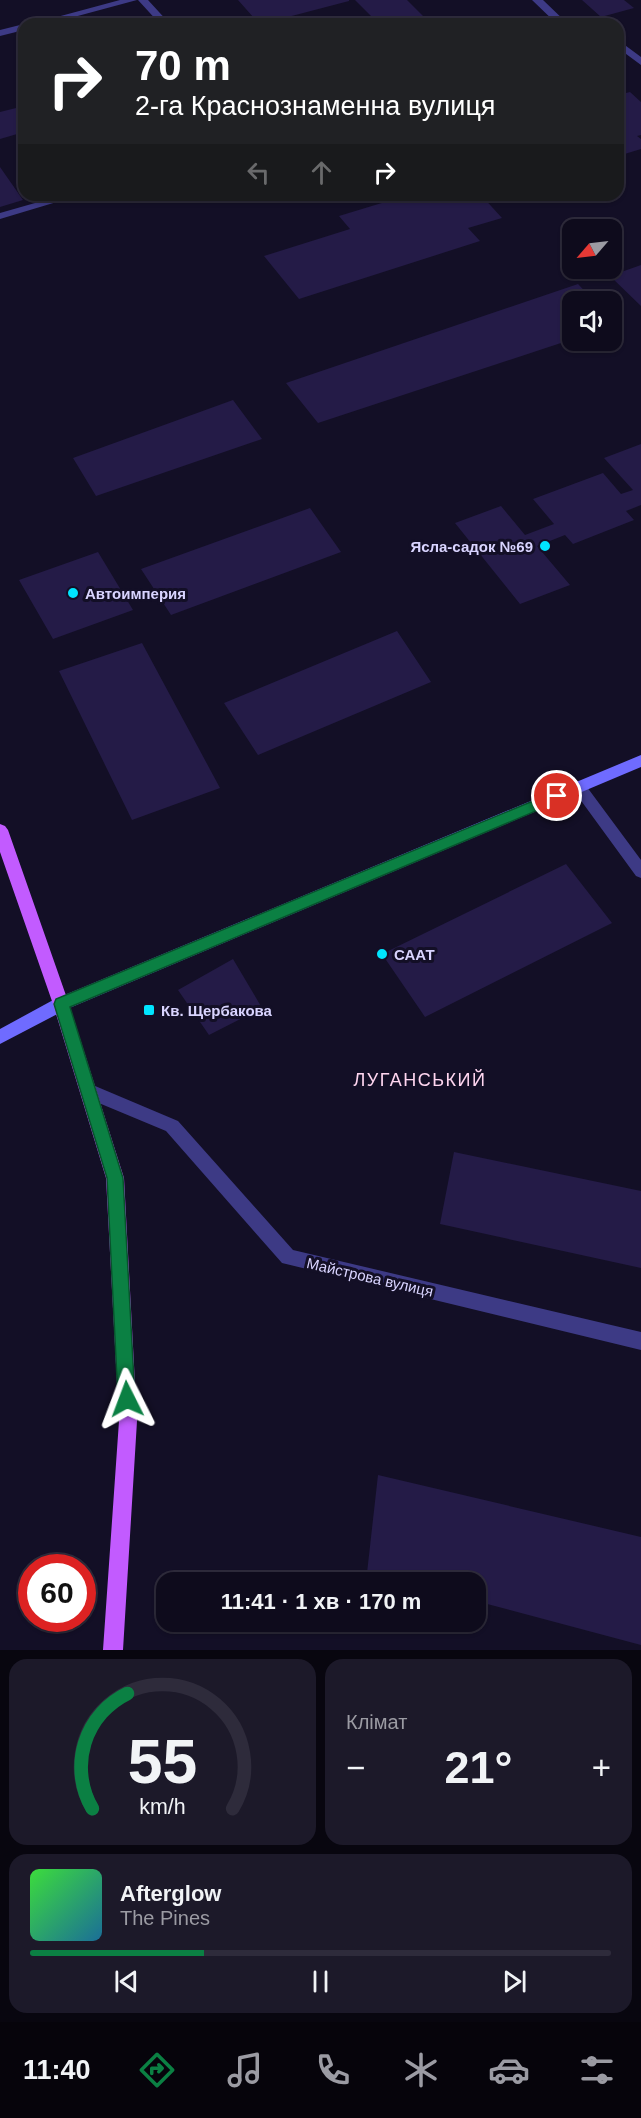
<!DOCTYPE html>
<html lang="uk">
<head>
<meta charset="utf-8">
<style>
	body { margin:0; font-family:Helvetica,sans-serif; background:#1c1929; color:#f1f3f6; height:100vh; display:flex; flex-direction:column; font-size:22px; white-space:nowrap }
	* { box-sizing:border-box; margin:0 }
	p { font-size:20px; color:#9b9ba3 }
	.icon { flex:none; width:33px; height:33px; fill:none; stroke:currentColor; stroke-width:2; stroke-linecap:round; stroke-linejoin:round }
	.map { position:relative; height:1650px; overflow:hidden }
	.panel { display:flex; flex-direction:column; gap:9px; padding:9px; background:#08060f; flex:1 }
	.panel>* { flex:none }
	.banner { position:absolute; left:18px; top:18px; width:606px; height:183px; border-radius:18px; box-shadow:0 2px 4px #0004,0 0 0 2px #2e2b3b; background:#202124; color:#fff; overflow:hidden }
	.needle { width:39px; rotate:242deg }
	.fabs { position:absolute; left:562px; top:219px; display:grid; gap:12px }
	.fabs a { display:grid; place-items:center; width:60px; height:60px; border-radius:12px; background:#0e0b1c; box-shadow:0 2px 4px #0004,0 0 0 2px #2e2b3b; font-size:30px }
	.speed { position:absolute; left:18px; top:1554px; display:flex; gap:12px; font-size:30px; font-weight:700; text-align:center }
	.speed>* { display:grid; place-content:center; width:78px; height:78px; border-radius:50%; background:#0e0b1c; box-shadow:0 2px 4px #0004,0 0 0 2px #2e2b3b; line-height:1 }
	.speed .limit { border:9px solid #d22; background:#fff; color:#111 }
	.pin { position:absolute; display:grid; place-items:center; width:51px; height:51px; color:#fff; margin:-26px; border:3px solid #fff; border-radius:50%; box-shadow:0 2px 6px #0007 }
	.me { position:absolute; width:66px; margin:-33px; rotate:357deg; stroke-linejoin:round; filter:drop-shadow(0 0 4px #0008) }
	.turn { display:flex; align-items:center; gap:21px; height:126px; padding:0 18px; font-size:27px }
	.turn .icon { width:78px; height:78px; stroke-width:2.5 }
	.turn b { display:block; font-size:42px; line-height:51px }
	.lanes { display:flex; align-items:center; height:57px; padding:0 18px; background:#0003; justify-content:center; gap:30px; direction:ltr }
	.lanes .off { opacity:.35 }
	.big { font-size:45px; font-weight:700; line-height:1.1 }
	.panel .tile { flex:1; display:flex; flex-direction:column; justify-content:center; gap:9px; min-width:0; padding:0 21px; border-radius:18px; background:#1c1929 }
	.panel .dial { align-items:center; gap:0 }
	.dial svg { height:156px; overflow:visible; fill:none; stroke:#2e2b3b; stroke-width:7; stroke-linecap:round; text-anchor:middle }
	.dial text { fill:#f1f3f6; stroke:none }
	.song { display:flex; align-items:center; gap:18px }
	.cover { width:72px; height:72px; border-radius:9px; background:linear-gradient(135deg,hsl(120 70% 55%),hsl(200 70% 35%)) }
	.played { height:6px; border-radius:3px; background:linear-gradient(90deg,#0b8043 30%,#2e2b3b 30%) }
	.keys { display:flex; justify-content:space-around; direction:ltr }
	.heat { display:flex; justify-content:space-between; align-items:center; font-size:33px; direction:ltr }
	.panel .tiles { flex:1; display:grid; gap:9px; grid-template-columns:1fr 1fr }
	.tile:last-child { grid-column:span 2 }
	.trip { position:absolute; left:156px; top:1572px; width:330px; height:60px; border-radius:18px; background:#0e0b1c; box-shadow:0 2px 4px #0004,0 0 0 2px #2e2b3b; font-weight:700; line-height:60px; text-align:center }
	.dock { display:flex; height:96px; justify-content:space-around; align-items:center; background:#06040b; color:#9b9ba3 }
	.dock .icon { width:42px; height:42px }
	.dock .on { color:#0b8043 }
	.dock b { font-size:27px; color:#f1f3f6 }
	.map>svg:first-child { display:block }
</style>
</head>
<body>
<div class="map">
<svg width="641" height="1650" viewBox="0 0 641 1650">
	<rect width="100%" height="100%" fill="#130f26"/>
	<path fill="#241b47" d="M 238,0 L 349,0 L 349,1 L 261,24 L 235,24 L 254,18 Z
		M 355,0 L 407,0 L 431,24 L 379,24 Z
		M 582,0 L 624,0 L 634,8 L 601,17 Z
		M 630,92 L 641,102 L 641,135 L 637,136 L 641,139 L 641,149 L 618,156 L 618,95 Z
		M 24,106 L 24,132 L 0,139 L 0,112 Z
		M 0,167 L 23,200 L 0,207 Z
		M 408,195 L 481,195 L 502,218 L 468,228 L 480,241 L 299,299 L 264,256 L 350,229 L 339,216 Z
		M 641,265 L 641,306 L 610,276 Z
		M 578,284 L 595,302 L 573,302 L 573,339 L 318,423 L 286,383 Z
		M 233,400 L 262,439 L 96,496 L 73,458 Z
		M 641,444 L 641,505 L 626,511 L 634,520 L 573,544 L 565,535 L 537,546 L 570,585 L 520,604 L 455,523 L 501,506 L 525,535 L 554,524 L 533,499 L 603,473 L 621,494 L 633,490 L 604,458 Z
		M 310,508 L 341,552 L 171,615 L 141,569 Z
		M 98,552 L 133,610 L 53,639 L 19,580 Z
		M 397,631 L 431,682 L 258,755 L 224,703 Z
		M 142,643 L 220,788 L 132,820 L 59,671 Z
		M 566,864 L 612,923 L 425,1017 L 382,954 Z
		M 233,959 L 262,1008 L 209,1035 L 178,990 Z
		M 454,1152 L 641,1191 L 641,1268 L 440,1224 Z
		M 378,1475 L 641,1537 L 641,1645 L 476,1601 L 476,1582 L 404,1582 L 367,1573 Z"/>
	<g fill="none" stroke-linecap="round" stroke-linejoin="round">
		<path fill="#3d3a85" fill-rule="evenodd" d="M 120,0 L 137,0 L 48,24 L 31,24 Z
			M 138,0 L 148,0 L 170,24 L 160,24 Z
			M 532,0 L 543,0 L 568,24 L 557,24 Z
			M 24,24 L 24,30 L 0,36 L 0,30 Z
			M 618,40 L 641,57 L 641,65 L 618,48 Z
			M 63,195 L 80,195 L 0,219 L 0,213 Z
			M 579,781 L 584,783 L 641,860 L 641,878 L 636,876 L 574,791 L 572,787 L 574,783 Z"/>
		<path fill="#3d3a85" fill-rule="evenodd" d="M 88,1083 L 178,1121 L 293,1250 L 641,1332 L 641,1350 L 282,1263 L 166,1131 L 82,1096 L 80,1091 L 82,1086 Z"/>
		<path fill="#6f6bff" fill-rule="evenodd" d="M 641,755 L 641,767 L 67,1009 L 0,1044 L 0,1029 L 55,999 Z"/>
		<path fill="#c25bff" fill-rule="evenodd" d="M 0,824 L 5,826 L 8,830 L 69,1004 L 124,1178 L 137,1421 L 123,1650 L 103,1650 L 119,1421 L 106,1178 L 53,1004 L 0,852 Z"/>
	</g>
	<path fill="#0b8043" stroke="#07532c" stroke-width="1.5" d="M 557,791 L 562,792 L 564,796 L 562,800 L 70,1007 L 123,1178 L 135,1399 L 133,1405 L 127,1407 L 121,1405 L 118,1399 L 107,1178 L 54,1004 L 56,999 Z"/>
	<g fill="#00e5ff" stroke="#130f26" stroke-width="2">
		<circle cx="545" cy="546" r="6"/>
		<circle cx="73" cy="593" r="6"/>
		<circle cx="382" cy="954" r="6"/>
		<rect x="143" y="1004" width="12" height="12" rx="3"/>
	</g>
	<g text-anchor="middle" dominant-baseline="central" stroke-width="6" stroke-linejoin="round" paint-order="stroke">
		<g font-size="15" font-weight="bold" fill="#d9d4ff" stroke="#130f26" text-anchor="start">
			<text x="533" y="546" text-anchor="end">Ясла-садок №69</text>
			<text x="85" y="593">Автоимперия</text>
			<text x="394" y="954">СААТ</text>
			<text x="161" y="1010">Кв. Щербакова</text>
		</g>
		<g font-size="15" fill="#d9d4ff" stroke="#130f26">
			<text transform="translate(370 1277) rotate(13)">Майстрова вулиця</text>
		</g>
		<g font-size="18" letter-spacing="1.5" fill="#ffd6f0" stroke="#130f26">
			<text x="420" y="1080">ЛУГАНСЬКИЙ</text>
		</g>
	</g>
</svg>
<div class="fabs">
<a><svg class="needle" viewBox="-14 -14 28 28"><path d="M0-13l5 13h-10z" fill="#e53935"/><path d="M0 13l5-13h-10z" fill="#9b9ba3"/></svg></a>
<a><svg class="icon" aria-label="sound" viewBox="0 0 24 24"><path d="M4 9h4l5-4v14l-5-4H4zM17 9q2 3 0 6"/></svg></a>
</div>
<div class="speed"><div class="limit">60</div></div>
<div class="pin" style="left:557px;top:796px;background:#d93025"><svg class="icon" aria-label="arrive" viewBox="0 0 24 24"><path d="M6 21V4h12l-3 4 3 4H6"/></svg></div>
<svg class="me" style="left:127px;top:1399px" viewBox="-20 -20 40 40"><path d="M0-17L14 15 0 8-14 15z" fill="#0b8043" stroke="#fff" stroke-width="4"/></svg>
<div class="trip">11:41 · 1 хв · 170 m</div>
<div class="banner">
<div class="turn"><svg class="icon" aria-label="right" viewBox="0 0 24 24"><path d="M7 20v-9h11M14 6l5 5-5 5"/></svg><div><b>70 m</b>2-га Краснознаменна вулиця</div></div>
<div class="lanes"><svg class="icon off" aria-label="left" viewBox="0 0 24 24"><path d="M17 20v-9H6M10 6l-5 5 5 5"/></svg><svg class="icon off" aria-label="ahead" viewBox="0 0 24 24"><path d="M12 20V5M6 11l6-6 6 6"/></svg><svg class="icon" aria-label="right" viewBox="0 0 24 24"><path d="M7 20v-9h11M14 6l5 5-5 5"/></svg></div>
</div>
</div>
<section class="panel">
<div class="tiles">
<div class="tile dial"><svg viewBox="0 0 100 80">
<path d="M14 69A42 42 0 1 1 86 69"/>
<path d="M14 69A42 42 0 0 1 32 10" stroke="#0b8043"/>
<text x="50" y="56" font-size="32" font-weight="700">55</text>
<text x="50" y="72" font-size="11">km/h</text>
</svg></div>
<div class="tile"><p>Клімат</p>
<div class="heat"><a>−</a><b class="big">21°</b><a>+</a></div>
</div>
<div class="tile">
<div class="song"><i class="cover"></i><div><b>Afterglow</b><p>The Pines</p></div></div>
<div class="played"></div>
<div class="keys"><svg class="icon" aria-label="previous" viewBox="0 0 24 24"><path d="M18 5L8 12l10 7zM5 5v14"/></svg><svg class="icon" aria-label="pause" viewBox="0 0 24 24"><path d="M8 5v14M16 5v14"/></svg><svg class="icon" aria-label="next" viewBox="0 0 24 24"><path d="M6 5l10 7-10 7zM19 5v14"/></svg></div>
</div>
</div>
</section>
<nav class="dock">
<b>11:40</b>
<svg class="icon on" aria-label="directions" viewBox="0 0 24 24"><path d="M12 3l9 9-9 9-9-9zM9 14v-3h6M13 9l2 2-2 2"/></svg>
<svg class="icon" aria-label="music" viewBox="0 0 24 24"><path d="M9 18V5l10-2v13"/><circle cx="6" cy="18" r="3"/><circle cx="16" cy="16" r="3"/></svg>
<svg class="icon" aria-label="phone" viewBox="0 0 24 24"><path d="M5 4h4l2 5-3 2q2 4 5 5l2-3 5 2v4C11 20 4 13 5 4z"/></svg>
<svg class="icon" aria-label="climate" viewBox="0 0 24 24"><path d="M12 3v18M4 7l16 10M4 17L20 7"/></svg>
<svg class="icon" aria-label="car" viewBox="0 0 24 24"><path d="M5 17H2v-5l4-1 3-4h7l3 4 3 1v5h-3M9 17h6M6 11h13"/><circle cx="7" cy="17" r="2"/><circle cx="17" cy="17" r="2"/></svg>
<svg class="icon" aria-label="filters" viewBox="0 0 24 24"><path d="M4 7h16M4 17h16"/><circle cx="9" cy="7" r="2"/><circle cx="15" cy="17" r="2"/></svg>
</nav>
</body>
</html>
